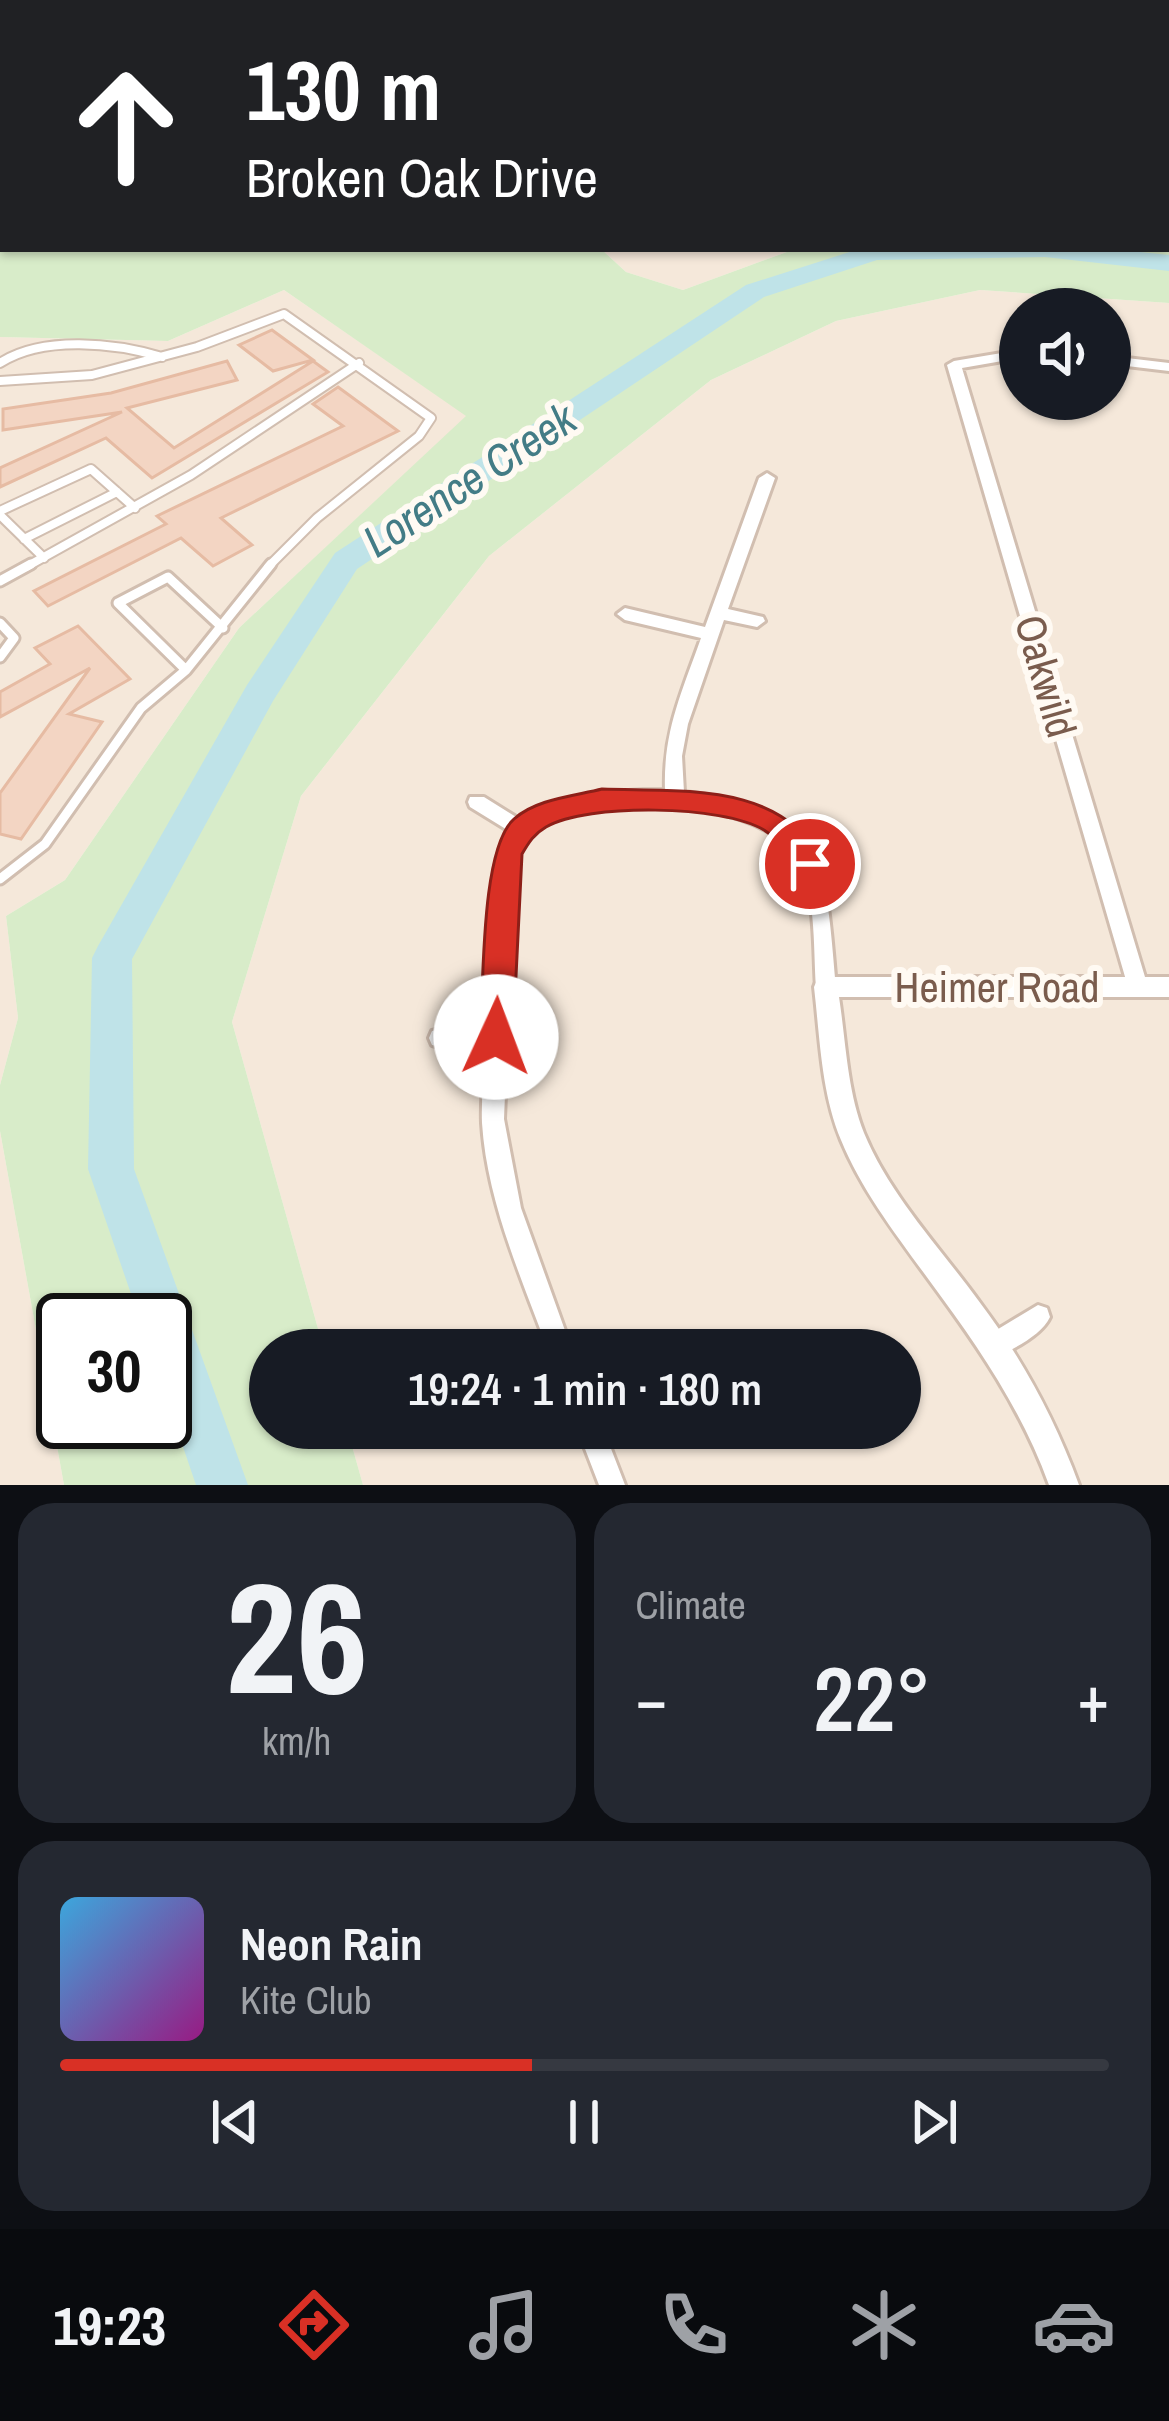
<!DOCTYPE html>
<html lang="en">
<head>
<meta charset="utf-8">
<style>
	body { margin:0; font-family:"Archivo Narrow",sans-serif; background:#242831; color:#f1f3f6; height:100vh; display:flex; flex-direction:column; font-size:45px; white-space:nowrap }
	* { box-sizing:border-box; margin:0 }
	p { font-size:39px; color:#9ea1a6 }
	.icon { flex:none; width:66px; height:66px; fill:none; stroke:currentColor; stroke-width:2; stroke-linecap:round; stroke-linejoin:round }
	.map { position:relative; height:1485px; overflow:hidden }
	.drawer { display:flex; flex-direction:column; gap:18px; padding:18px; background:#0d0f14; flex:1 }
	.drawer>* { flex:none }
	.guide { position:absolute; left:0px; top:0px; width:1170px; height:252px; box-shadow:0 3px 9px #0004; background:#202124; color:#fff; overflow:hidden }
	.controls { position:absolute; left:999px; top:288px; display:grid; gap:24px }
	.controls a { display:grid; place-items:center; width:132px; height:132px; border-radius:50%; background:#171b24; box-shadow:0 3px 9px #0004; font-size:60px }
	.speed { position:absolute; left:36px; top:1293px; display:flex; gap:24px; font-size:60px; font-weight:700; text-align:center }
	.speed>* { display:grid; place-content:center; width:156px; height:156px; border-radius:50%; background:#171b24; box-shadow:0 3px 9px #0004; line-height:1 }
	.speed .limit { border:6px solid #111; border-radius:18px; background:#fff; color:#111 }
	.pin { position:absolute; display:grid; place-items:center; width:102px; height:102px; color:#fff; margin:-51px; border:6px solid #fff; border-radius:50%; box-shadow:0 3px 12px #0007 }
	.me { position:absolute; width:132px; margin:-66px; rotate:2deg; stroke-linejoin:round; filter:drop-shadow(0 0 9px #0008) }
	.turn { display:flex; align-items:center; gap:42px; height:252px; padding:0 48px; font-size:54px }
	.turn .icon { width:156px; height:156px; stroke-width:2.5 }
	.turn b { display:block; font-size:84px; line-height:102px }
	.big { font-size:90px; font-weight:600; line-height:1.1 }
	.drawer .card { flex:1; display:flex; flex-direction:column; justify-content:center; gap:18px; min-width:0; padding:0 42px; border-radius:36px; background:#242831 }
	.drawer .dial { align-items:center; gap:0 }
	.dial b { font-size:156px; line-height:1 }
	.song { display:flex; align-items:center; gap:36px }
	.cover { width:144px; height:144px; border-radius:18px; background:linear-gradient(135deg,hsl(200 70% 55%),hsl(310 70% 35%)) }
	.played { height:12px; border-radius:6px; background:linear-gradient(90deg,#d93025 45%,#363941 45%) }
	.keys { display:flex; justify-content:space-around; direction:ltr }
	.heat { display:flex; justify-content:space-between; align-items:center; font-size:66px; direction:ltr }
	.drawer .tiles { flex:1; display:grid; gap:18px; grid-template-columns:1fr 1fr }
	.card:last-child { grid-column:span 2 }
	.trip { position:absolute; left:249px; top:1329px; width:672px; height:120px; border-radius:60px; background:#171b24; box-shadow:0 3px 9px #0004; font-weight:600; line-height:120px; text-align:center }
	.tab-bar { display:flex; height:192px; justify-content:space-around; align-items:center; background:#090b0e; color:#9ea1a6 }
	.tab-bar .icon { width:84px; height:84px }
	.tab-bar .current { color:#d93025 }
	.tab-bar b { font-size:54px; color:#f1f3f6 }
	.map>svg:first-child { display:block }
</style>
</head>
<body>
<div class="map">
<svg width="1169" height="1485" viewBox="0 0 1169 1485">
	<rect width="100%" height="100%" fill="#fdf6ec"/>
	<path fill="#f5e8da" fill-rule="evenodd" d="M 2,0 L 1169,0 L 1169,248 L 1167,3 L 3,3 L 3,224 Z
		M 601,249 L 795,249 L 683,290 L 626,272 Z
		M 284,290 L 467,416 L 239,628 L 65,880 L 6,916 L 18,1018 L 0,1085 L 0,337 L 168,341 Z
		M 980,290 L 1169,303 L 1169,1485 L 363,1485 L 347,1428 L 900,1428 L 900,1350 L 324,1350 L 232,1022 L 301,796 L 489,556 L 711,380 L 836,321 ZM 1020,309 L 1110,309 L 1110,399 L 1020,399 Z
		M 0,1131 L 64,1485 L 0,1485 Z"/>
	<path fill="#d8ecc9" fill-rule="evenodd" d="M 0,224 L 3,249 L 601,249 L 626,272 L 683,290 L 795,249 L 1169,248 L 1169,303 L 980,290 L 836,321 L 711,380 L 489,556 L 301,796 L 232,1022 L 324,1350 L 270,1350 L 270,1428 L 347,1428 L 363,1485 L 64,1485 L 0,1131 L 0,1085 L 18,1018 L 6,916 L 65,880 L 239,628 L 466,416 L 284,290 L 168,341 L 0,337 ZM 63,1320 L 165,1320 L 165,1422 L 63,1422 Z"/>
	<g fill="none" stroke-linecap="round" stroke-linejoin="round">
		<path fill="#bfe3e8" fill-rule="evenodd" d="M 859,249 L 1112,249 L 1169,255 L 1169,271 L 1045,257 L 877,260 L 764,297 L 357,569 L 273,701 L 132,959 L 134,1169 L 248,1485 L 196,1485 L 165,1394 L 165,1320 L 140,1320 L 88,1169 L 92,958 L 98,946 L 247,685 L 335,553 L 746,285 Z"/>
	</g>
	<path fill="#f3d5c3" stroke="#e6bba3" stroke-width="3" d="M 272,330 L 313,360 L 273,371 L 239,345 Z
		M 227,361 L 237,380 L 127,408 L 174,448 L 313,361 L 328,372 L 152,478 L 106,438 L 0,487 L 0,468 L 122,412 L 3,430 L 3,409 L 111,393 Z
		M 338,387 L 398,431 L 221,518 L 252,545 L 213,566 L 181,538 L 48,606 L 34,591 L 166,524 L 157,516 L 343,426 L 313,404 Z
		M 78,626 L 130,679 L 69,714 L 102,722 L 21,839 L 0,834 L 0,793 L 90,668 L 0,717 L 0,692 L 50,664 L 35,648 Z"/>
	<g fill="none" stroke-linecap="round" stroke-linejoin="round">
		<g stroke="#d1beb0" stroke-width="12">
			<path id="service-far1" d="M 0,363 C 43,335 115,343 162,357
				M 0,381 L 92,375 L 197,347 L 284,314 L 431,418 L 419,436 L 317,518 L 268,567
				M 0,511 L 91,469 L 135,508
				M 0,515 L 44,558
				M 24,539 L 117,492
				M 26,567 L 191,475 L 359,363"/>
		</g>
		<g stroke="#d1beb0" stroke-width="15">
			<path id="service" d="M 0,581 L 31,564
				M 0,623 L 14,638 L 0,657
				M 186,670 L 118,603 L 168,577 L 223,628
				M 0,879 L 45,844 L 141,708 L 186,670 L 271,564"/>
		</g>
		<g stroke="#d1beb0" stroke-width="6">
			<path id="minor" d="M 64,0 L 74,0 L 72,3 L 62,3 Z
				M 334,0 L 344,0 L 343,3 L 333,3 Z
				M 477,0 L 487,0 L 486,3 L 476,3 Z
				M 698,0 L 708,0 L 708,3 L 698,3 Z
				M 845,0 L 855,0 L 856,3 L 846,3 Z
				M 880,0 L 903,0 L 908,3 L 885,3 Z
				M 1167,1 L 1169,1 L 1169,7 L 1167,3 L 1163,3 Z
				M 1167,34 L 1169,34 L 1169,42 L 1167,42 Z
				M 0,113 L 3,113 L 3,124 L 0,124 Z
				M 0,172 L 3,173 L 3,181 L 0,180 Z
				M 1167,200 L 1169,200 L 1169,208 L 1167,208 Z
				M 1020,350 L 1020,358 L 962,368 L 1148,987 L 1145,993 L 1138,996 L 1131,993 L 1128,987 L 947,365 L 954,361 Z
				M 1110,356 L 1169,363 L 1169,371 L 1110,364 Z
				M 767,473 L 775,478 L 728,609 L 763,617 L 765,621 L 757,627 L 724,620 L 688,724 L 682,756 L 684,792 C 828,808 825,863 836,987 L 833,993 L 826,996 L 819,993 L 816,987 C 813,948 817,884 793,852 C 751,797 573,786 526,837 C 518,845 516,860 514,871 L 504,1119 L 521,1208 L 572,1350 L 548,1350 C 521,1277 487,1201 482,1123 C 481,1098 484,1072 486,1047 L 440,1047 L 432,1045 L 429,1038 L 432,1031 L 440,1029 L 486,1028 L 494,871 L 500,848 L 509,831 L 470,807 L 468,802 L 470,797 L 484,797 L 521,820 C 564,793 615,790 665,790 C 663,731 682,692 701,638 L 625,620 L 617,614 L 625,608 L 705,627 L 759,478 Z
				M 1038,1305 L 1047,1308 L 1050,1317 C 1042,1335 1012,1350 994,1358 L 985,1355 L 982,1346 L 985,1337 Z
				M 577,1428 L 603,1428 L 625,1485 L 599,1485 Z"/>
		</g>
		<g stroke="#d1beb0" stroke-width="6">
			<path id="tertiary" d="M 826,977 L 1169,977 L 1169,997 L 839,997 C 846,1042 847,1090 864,1133 C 889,1194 940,1248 978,1300 C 1022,1358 1054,1417 1079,1485 L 1049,1485 C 1021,1408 977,1345 929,1280 C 897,1236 862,1191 841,1140 C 821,1092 820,1038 814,987 L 817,980 Z"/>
		</g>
		<use href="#service-far1" stroke="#fff" stroke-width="8"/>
		<use href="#service" stroke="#fff" stroke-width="9"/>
		<use href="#minor" fill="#fff" fill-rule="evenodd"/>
		<use href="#tertiary" fill="#fff" fill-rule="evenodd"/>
	</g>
	<path fill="#d93025" stroke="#8d1f18" stroke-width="3" d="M 602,789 C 683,792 782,781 825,864 L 821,872 L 800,872 C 790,856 781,841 764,830 C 723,805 588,803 546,827 C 534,834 529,842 522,854 L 513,1037 L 508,1047 L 496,1051 L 485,1047 L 480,1037 C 484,988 480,849 514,819 C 536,799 574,796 602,789 Z"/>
	<g text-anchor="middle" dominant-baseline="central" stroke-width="12" stroke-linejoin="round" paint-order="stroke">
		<g font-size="42" fill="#7a5c4d" stroke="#fffaf3">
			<text transform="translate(1046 676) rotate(74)">Oakwild</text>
			<text x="997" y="987">Heimer Road</text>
		</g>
		<g font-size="45" font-style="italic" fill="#437c86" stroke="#fffaf3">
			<text transform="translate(469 479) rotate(-33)">Lorence Creek</text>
		</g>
	</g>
</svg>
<div class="controls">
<a><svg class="icon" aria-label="sound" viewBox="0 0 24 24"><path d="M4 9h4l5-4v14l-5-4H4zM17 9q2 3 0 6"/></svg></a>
</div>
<div class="speed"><div class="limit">30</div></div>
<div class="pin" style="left:810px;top:864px;background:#d93025"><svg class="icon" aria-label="arrive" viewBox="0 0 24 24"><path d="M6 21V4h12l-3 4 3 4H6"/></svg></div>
<svg class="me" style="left:496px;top:1037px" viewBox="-20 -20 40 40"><circle r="19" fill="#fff"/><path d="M0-13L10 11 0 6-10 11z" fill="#d93025"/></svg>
<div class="trip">19:24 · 1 min · 180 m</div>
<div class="guide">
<div class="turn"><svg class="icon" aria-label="ahead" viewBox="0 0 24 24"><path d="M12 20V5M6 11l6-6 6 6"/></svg><div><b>130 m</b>Broken Oak Drive</div></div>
</div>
</div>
<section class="drawer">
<div class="tiles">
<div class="card dial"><b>26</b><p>km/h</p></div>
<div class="card"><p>Climate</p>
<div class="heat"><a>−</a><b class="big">22°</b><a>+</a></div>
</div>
<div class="card">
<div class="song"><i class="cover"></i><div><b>Neon Rain</b><p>Kite Club</p></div></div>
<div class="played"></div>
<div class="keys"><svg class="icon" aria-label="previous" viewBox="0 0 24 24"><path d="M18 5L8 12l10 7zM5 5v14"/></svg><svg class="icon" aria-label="pause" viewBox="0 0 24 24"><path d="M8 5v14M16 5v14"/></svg><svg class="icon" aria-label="next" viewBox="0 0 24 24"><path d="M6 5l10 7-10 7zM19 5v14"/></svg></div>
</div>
</div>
</section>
<nav class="tab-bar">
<b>19:23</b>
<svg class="icon current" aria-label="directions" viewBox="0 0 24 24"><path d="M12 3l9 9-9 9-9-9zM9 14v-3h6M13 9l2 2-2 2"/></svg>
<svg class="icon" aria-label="music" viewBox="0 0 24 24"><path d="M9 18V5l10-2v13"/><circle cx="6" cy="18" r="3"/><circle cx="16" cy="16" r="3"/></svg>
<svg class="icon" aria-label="phone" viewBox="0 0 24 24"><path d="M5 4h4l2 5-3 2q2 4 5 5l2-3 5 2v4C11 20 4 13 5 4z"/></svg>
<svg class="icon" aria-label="climate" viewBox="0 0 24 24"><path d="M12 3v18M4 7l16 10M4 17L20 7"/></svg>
<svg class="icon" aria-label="car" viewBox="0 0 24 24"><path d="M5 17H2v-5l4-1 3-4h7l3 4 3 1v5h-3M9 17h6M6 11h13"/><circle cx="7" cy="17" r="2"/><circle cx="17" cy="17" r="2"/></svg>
</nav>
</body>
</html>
